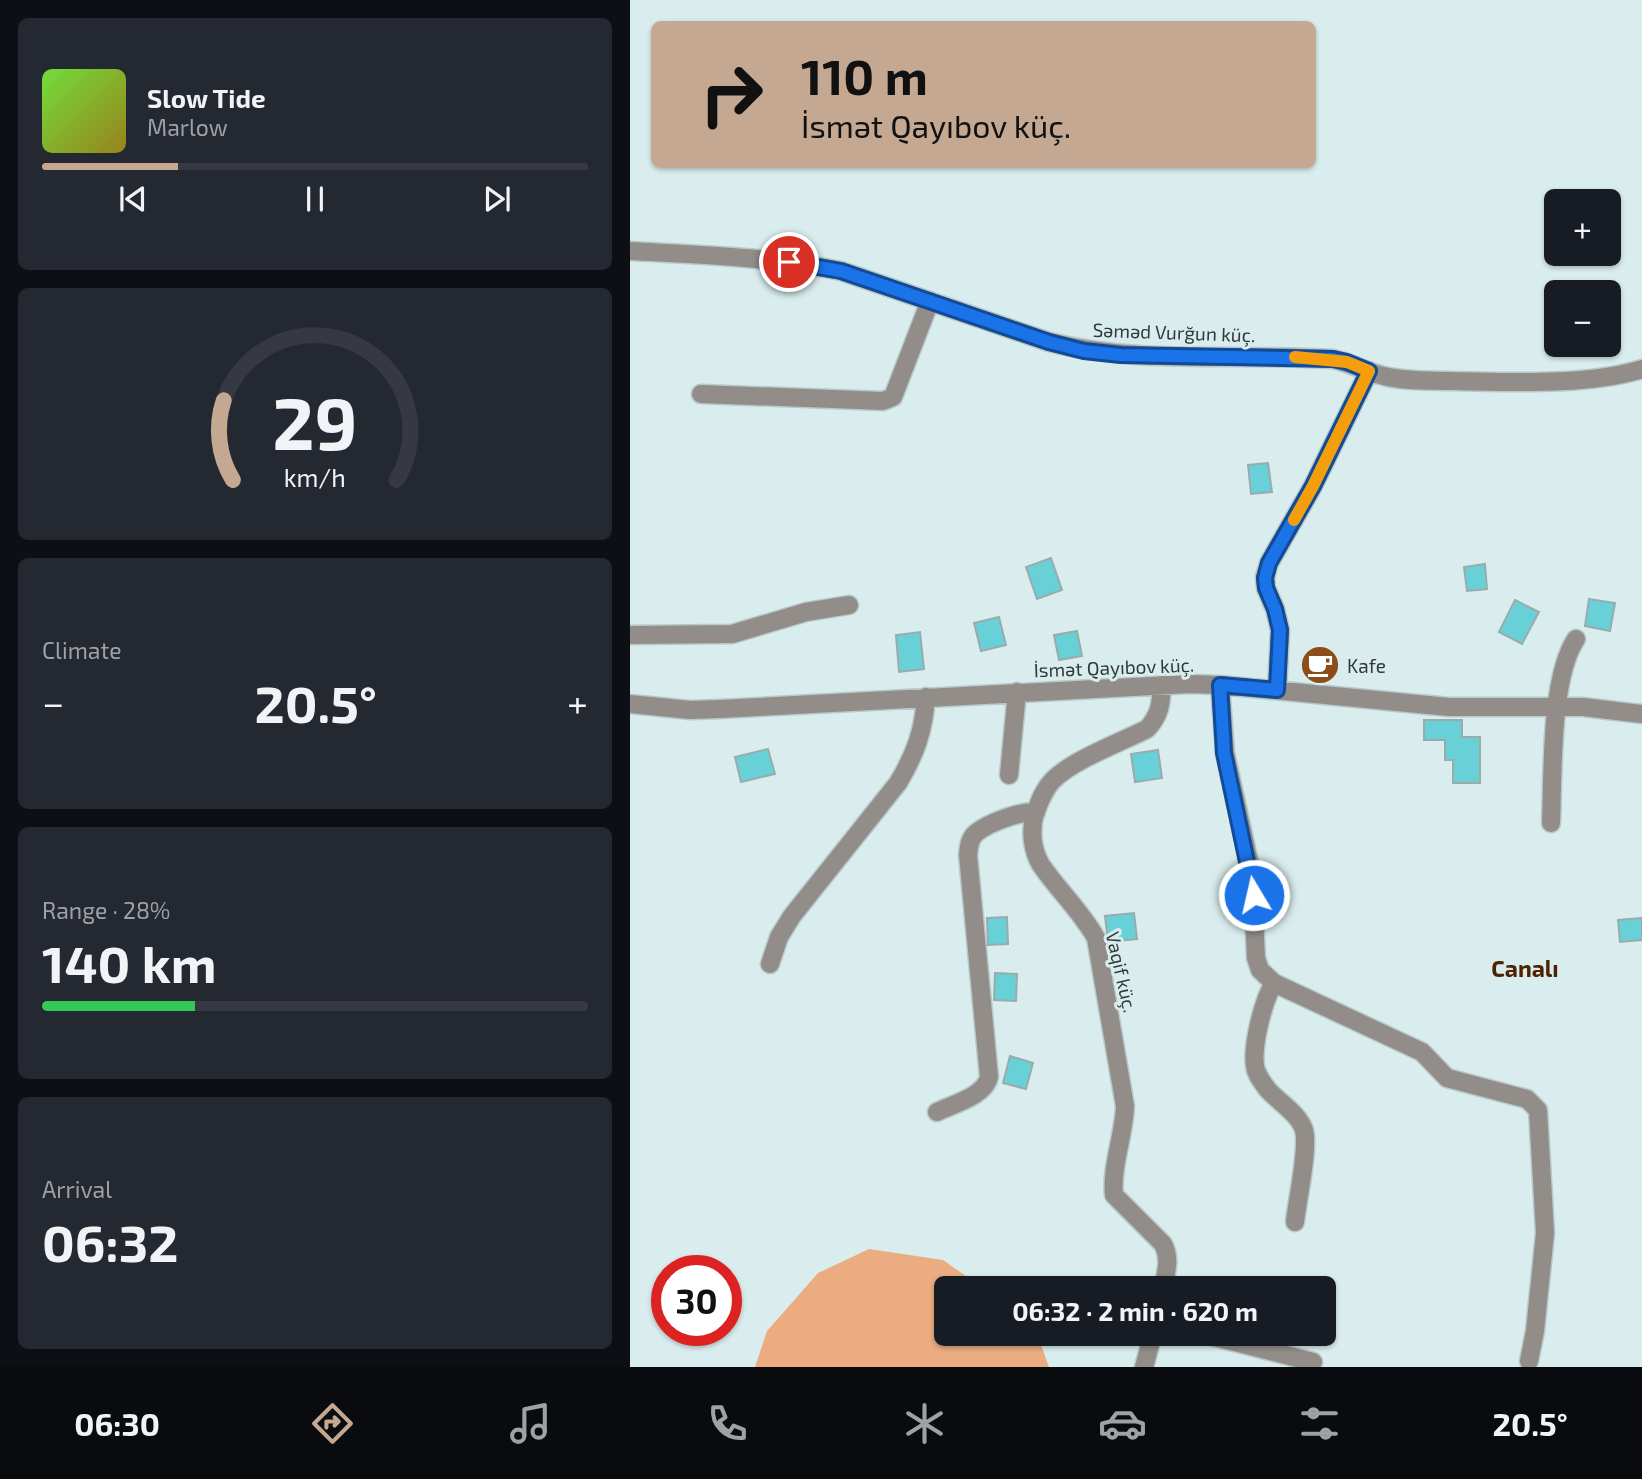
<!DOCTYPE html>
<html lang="en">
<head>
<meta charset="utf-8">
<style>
	body { margin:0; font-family:"Exo 2",sans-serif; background:#242831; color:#f1f3f6; height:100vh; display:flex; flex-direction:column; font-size:26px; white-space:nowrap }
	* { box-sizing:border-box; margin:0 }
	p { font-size:23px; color:#9ea1a6 }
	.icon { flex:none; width:38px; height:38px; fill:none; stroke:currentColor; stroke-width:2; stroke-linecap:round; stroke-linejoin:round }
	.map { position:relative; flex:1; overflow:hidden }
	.panel { display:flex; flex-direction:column; gap:18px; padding:18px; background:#0d0f14; width:630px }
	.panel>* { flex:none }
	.banner { position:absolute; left:21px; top:21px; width:665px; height:147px; border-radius:10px; box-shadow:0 2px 5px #0004; background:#c4a892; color:#111; overflow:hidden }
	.fabs { position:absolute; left:914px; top:189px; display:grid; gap:14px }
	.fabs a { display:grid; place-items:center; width:77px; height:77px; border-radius:10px; background:#171b24; box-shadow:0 2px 5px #0004; font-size:35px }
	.speed { position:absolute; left:21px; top:1255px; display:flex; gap:14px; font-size:35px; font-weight:700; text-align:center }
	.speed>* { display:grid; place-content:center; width:91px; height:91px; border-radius:50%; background:#171b24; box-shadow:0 2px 5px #0004; line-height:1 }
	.speed .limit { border:10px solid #d22; background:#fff; color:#111 }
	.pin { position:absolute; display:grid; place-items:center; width:60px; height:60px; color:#fff; margin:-30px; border:4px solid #fff; border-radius:50%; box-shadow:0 2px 7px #0007 }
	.me { position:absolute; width:77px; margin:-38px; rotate:351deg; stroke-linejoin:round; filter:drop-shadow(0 0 5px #0008) }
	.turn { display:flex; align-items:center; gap:24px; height:147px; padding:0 35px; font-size:32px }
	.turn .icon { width:91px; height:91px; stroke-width:2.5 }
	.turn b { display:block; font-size:49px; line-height:60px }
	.big { font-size:52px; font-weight:700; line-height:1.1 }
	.panel .widget { flex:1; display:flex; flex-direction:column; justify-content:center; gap:10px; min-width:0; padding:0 24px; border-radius:10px; background:#242831 }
	.panel .dial { align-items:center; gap:0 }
	.dial svg { height:182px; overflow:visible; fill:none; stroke:#363941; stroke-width:7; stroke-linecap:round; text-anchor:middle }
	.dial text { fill:#f1f3f6; stroke:none }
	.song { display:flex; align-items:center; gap:21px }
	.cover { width:84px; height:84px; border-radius:10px; background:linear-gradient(135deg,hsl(100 70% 55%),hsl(50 70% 35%)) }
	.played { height:7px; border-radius:4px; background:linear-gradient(90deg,#c4a892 25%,#363941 25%) }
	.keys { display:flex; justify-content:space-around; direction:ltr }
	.heat { display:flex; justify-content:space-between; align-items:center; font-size:38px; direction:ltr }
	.charge { height:10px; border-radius:5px; background:linear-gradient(90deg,#34c759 28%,#363941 0) }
	.trip { position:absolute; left:304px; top:1276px; width:402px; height:70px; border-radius:10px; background:#171b24; box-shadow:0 2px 5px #0004; font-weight:700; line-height:70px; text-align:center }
	.tab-bar { display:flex; height:112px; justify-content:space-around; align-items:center; background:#090b0e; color:#9ea1a6 }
	.tab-bar .icon { width:49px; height:49px }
	.tab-bar .current { color:#c4a892 }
	.tab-bar b { font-size:32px; color:#f1f3f6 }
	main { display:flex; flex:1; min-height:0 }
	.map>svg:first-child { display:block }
</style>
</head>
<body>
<main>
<section class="panel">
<div class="widget">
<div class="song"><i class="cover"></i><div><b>Slow Tide</b><p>Marlow</p></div></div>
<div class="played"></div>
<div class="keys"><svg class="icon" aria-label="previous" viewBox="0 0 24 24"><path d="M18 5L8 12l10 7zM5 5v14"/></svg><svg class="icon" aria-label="pause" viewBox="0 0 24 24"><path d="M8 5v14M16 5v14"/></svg><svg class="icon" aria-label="next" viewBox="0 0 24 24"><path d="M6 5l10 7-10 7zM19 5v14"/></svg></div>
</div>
<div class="widget dial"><svg viewBox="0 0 100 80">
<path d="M14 69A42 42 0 1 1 86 69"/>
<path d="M14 69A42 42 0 0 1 10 34" stroke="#c4a892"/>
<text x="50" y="56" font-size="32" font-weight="700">29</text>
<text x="50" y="72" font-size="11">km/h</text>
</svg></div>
<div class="widget"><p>Climate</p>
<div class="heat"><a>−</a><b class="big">20.5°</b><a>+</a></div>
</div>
<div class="widget"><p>Range · 28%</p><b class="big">140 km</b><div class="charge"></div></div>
<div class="widget"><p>Arrival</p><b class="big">06:32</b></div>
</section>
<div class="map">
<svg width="1012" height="1367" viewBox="0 0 1012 1367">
	<rect width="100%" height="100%" fill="#daedee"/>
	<path fill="#ebac81" d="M 239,1249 L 313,1260 L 353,1288 L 317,1288 L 317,1334 L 407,1334 L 419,1367 L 125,1367 L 137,1331 L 188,1273 Z"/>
	<path fill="#67d1d7" stroke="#9aabac" stroke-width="2" d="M 638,463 L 642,492 L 621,494 L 618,465 Z
		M 421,558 L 432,590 L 407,599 L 396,567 Z
		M 855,564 L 857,589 L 837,591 L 834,567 Z
		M 959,599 L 985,603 L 980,631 L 955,626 Z
		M 885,600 L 909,612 L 892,644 L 869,632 Z
		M 369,617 L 376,645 L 351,651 L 344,623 Z
		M 447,631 L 452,656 L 429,660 L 424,635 Z
		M 290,632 L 294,669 L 269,672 L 266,635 Z
		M 794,720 L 832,720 L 832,737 L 850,737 L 850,783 L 823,783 L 823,760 L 815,760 L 815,740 L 794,740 Z
		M 138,749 L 145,774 L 111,782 L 105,757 Z
		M 528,750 L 532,778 L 505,782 L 501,754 Z
		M 504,913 L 507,939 L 478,942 L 475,916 Z
		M 377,917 L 378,944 L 358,945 L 357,918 Z
		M 1012,918 L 1012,940 L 990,942 L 988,920 Z
		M 365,973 L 387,974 L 386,1001 L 364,1000 Z
		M 380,1056 L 403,1063 L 396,1089 L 373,1083 Z"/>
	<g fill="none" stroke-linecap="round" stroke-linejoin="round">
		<g stroke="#b8c9ca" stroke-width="21">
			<path id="minor" d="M 0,251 C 71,255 142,257 211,271 L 419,342 C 512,365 608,353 703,359 C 721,363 736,372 754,376 C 777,382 801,380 824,381 C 882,382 956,386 1012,369
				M 71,394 L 253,401 L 263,397 L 300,301
				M 0,635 L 102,634 L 176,612 L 219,605
				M 532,685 C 531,704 530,715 517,729 C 491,742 443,760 423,780 C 414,789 410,801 405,813 C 400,830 402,850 411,865 C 428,890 451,911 466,938 L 495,1106 C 494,1135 481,1167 484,1195 L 533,1244 C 541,1259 536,1272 533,1288
				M 590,685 L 595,753 L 622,876 L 626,958 L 630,970 L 644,983 L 792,1052 L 817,1078 L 897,1099 L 908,1110 L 915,1233 L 905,1331 L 899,1361
				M 647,690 L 650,630 L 645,609 L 636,588 L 635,577 L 639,563 L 683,486 L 739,371
				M 0,704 L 60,710 L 90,709 L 559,684 L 590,685 L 819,707 L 953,707 L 1012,714
				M 379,775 L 387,692
				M 921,823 C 923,775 920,678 946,639
				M 140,964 L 149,937 L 162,916 L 268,783 C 285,755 294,730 296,697
				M 644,983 C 633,1001 622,1045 625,1066 C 626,1075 633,1083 638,1090 C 649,1102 669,1114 674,1130 C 679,1149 667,1201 665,1222
				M 307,1112 C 323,1104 355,1096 359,1077 L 338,855 C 339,847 339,839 346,833 C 358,823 390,811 406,812
				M 573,1334 L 683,1362
				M 514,1367 L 523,1334"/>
		</g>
		<use href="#minor" stroke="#938d89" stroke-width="18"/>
	</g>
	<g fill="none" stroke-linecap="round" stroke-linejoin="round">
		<g stroke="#114b97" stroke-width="18">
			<path id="route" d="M 159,262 L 211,271 L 419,342 L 454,351 L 491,355 L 703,359 L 717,362 L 739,371 L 683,486 L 639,563 L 635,578 L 636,588 L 645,609 L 650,630 L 647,690 L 590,685 L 594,753 L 624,895"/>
		</g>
		<use href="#route" stroke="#1a73e8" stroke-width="12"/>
		<path stroke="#f59e0b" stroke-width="12" d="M 664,520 L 683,486 L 739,371 L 717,362 L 665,357"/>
	</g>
	<defs>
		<g id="cafe-disc" transform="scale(2.0125)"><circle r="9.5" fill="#8e4d18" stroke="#daedee"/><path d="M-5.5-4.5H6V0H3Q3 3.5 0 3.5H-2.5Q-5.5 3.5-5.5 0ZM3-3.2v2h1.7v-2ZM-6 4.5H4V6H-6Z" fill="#fff"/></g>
	</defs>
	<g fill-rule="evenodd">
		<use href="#cafe-disc" x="690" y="665"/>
	</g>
	<g text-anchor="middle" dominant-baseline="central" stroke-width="6" stroke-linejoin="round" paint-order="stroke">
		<g font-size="19" fill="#32393a" stroke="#daedee">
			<text transform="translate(544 332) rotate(2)">Səməd Vurğun küç.</text>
			<text transform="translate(484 667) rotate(-2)">İsmət Qayıbov küç.</text>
			<text transform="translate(492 972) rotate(77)">Vaqif küç.</text>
		</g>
		<g font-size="19" fill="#32393a" stroke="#daedee" text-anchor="start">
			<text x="717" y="665">Kafe</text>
		</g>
		<g font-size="23" font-weight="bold" fill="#4e2300" stroke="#daedee">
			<text x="895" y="968">Canalı</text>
		</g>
	</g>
</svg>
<div class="fabs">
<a>+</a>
<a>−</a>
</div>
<div class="speed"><div class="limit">30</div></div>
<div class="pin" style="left:159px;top:262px;background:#d93025"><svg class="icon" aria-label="arrive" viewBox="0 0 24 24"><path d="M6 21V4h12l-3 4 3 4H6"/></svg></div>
<svg class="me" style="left:624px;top:895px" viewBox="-20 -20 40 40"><circle r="17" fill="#1a73e8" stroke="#fff" stroke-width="3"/><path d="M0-11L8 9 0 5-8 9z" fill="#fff"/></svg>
<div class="trip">06:32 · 2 min · 620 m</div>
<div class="banner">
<div class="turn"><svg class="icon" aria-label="right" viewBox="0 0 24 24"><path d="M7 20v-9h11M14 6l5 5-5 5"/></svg><div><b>110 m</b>İsmət Qayıbov küç.</div></div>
</div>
</div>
</main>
<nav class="tab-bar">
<b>06:30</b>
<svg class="icon current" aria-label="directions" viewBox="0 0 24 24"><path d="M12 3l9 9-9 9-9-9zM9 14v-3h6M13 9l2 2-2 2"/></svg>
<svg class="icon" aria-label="music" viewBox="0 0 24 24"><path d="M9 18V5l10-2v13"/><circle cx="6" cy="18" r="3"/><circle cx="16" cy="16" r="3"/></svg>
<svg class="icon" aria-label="phone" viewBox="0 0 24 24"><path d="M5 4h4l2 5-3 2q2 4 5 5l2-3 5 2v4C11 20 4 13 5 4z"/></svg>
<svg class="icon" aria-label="climate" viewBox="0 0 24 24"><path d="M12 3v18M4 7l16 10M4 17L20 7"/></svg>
<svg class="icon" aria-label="car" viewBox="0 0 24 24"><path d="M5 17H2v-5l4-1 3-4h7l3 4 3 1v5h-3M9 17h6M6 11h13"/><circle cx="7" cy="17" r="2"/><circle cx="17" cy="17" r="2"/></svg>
<svg class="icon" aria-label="filters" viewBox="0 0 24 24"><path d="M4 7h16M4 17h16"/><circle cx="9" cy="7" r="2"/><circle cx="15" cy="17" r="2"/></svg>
<b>20.5°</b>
</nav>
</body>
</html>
